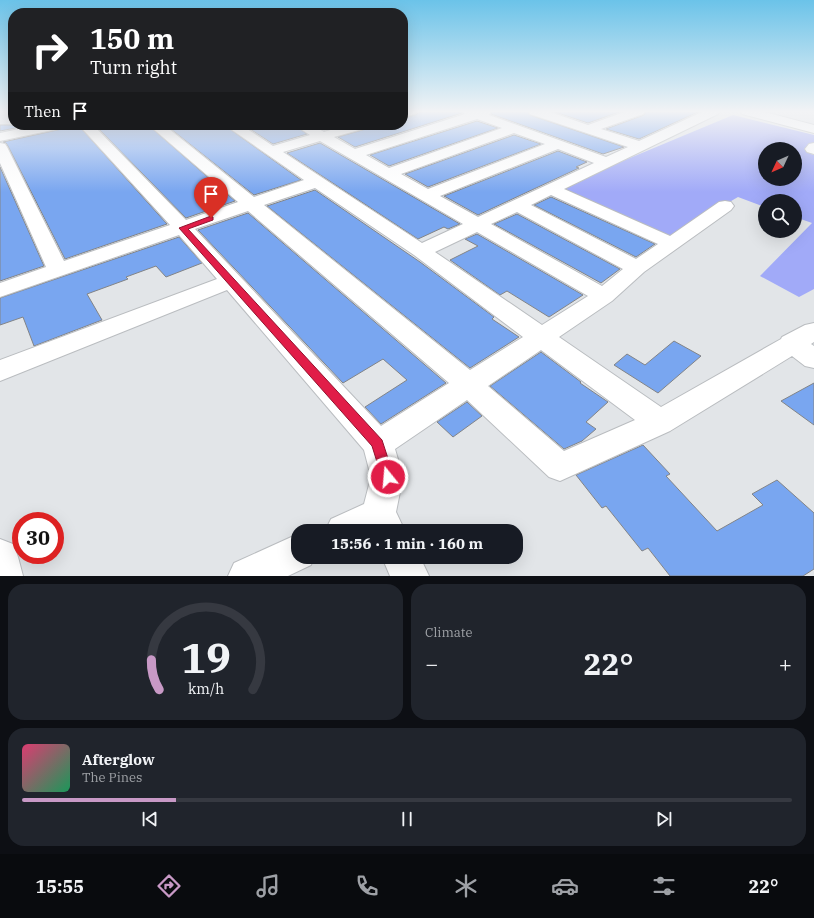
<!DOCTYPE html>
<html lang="en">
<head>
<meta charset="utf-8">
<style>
	body { margin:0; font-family:"IBM Plex Serif",serif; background:#20242c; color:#f1f3f6; height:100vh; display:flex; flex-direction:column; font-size:15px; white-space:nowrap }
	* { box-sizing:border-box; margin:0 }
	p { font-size:13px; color:#9ea1a6 }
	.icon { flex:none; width:22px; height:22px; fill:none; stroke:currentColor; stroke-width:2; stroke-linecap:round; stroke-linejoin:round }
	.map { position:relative; height:576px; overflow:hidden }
	.drawer { display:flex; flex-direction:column; gap:8px; padding:8px; background:#0d0f14; flex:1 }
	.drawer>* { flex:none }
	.hud { position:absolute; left:8px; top:8px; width:400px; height:122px; border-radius:16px; box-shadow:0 4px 16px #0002; background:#202124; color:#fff; overflow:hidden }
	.needle { width:26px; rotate:226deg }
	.controls { position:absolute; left:758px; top:142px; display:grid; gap:8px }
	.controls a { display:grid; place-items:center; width:44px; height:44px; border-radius:50%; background:#171b24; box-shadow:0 4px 16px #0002; font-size:20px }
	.speed { position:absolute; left:12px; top:512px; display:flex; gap:8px; font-size:20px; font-weight:700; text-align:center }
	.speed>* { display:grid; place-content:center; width:52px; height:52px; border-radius:50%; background:#171b24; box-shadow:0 4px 16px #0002; line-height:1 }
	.speed .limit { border:6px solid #d22; background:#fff; color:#111 }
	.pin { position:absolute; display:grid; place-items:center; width:34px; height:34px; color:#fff; margin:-41px -17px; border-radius:50% 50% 50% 0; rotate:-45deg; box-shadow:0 0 4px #0007 }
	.pin .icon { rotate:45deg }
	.me { position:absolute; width:44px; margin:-22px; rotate:343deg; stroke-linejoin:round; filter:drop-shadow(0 0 3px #0008) }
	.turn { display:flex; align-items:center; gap:14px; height:84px; padding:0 16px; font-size:18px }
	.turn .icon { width:52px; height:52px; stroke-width:2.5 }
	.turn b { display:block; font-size:28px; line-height:34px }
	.then { display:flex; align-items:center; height:38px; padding:0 16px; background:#0003; gap:8px; font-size:15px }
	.big { font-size:30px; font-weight:700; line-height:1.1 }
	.drawer .tile { flex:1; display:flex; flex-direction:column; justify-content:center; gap:6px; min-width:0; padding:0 14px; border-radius:16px; background:#20242c }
	.drawer .dial { align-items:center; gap:0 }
	.dial svg { height:104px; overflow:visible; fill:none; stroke:#363941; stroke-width:7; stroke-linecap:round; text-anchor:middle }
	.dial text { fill:#f1f3f6; stroke:none }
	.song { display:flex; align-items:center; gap:12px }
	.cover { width:48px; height:48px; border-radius:6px; background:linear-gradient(135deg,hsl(340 70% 55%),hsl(150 70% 35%)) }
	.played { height:4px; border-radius:2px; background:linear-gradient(90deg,#c899c6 20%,#363941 20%) }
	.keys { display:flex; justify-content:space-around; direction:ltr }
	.heat { display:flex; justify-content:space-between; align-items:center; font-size:22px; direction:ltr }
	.drawer .tiles { flex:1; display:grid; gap:8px; grid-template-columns:1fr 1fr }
	.tile:last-child { grid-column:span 2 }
	.trip { position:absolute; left:291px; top:524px; width:232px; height:40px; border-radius:16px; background:#171b24; box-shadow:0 4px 16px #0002; font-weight:700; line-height:40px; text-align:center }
	.tabs { display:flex; height:64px; justify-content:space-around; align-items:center; background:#090b0e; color:#9ea1a6 }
	.tabs .icon { width:28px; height:28px }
	.tabs .on { color:#c899c6 }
	.tabs b { font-size:18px; color:#f1f3f6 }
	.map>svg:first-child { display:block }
</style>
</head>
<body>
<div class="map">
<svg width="814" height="576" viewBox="0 0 814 576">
	<rect width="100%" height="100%" fill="#e2e5e8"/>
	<path fill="#a1aaf8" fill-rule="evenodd" d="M 733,115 L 814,135 L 814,151 L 811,154 L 814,155 L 814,289 L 799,297 L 760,276 L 812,223 L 795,217 L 795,201 L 765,201 L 765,207 L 738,197 L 671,236 L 558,188 ZM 765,149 L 795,149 L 795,179 L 765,179 Z"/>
	<path fill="#79a6f0" stroke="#828487" d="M 422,111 L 460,111 L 462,113 L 355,147 L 338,137 L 366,129 L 369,125 L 403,125 L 403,118 L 415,115 Z
		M 492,111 L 527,111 L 530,115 L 624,147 L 603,154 L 491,114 Z
		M 552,111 L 622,111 L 588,123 Z
		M 646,111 L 700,111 L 639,139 L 606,129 L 644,115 Z
		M 477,121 L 498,128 L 389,166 L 370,155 Z
		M 0,125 L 31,125 L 0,131 Z
		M 65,125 L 78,125 L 167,224 L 65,259 L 8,146 L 6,143 L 3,142 L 62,129 Z
		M 95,125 L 148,125 L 235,201 L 186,218 Z
		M 166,125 L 224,125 L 301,180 L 254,195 Z
		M 244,125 L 294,125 L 307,134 L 273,144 Z
		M 315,125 L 342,125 L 324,130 Z
		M 514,135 L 541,144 L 428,187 L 405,174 Z
		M 320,143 L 460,224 L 448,229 L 444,227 L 418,239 L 287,153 Z
		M 558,151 L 587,162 L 576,167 L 579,168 L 478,215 L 444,196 Z
		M 0,167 L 44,266 L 0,281 Z
		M 315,190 L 420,262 L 494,317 L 492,319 L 519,337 L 470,368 L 267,206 Z
		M 551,197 L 655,244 L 636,257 L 534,205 Z
		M 248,213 L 446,383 L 381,424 L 365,407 L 407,380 L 383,359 L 343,383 L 198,230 Z
		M 517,214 L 620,269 L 601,283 L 494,224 Z
		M 477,234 L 583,295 L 549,317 L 507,291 L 500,295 L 450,260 L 478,246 L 465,239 Z
		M 179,237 L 202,263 L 166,277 L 156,266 L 126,277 L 128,279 L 87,294 L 102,320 L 34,346 L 23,317 L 0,325 L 0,298 Z
		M 674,341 L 701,356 L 658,393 L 614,365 L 627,354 L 645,365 Z
		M 541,352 L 581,382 L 580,383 L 608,402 L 586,422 L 596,429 L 582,441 L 564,449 L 490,386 Z
		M 814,383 L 814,425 L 781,401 Z
		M 467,402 L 482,416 L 453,437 L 437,422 Z
		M 643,445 L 670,474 L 666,476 L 717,531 L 763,505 L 752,494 L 777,480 L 814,513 L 814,569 L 803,576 L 670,576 L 648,548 L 642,551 L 606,506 L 602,508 L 576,475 Z"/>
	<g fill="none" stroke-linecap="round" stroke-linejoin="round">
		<g stroke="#babdc0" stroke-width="2">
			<path id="minor" d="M 403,111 L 417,111 L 415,114 L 403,117 Z
				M 461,111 L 491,111 L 489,115 L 606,157 L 628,147 L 530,114 L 528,111 L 547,111 L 588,125 L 627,111 L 645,111 L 643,114 L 601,129 L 639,141 L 704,111 L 720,111 L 718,114 L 564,189 L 670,236 L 719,202 L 725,201 L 731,202 L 734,206 L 731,210 L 644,272 L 612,301 L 559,337 L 661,407 L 781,339 L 782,337 L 805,325 L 814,323 L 814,342 L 811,344 L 814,346 L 814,368 L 805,366 L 792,356 L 670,431 L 560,481 L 549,477 L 467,400 L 395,449 L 403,477 L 396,512 L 405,531 L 325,531 L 331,519 L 364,504 L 371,477 L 364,450 L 227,290 L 0,381 L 0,360 L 217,279 L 179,235 L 0,297 L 0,283 L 46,267 L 0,163 L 0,143 L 5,144 L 7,147 L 64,261 L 170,225 L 79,125 L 93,125 L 186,220 L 238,202 L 149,125 L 164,125 L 254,197 L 304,180 L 225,125 L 241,125 L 273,146 L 310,135 L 295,125 L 312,125 L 324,132 L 347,125 L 368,125 L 366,128 L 334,137 L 355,149 L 465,114 ZM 477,119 L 502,128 L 389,168 L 366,155 ZM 514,133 L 545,144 L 428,189 L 401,174 ZM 320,141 L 463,224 L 422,243 L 283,152 ZM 558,149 L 594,163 L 478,217 L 440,196 ZM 315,188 L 414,255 L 523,337 L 470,370 L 264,205 ZM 551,195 L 658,244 L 636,259 L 531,205 ZM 248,211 L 449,383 L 381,426 L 195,229 ZM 517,212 L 623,269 L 602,286 L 491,224 ZM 477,232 L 588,296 L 542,325 L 435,252 ZM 541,350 L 635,420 L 564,451 L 488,386 Z
				M 740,111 L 761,111 L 814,125 L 814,133 L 742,114 Z
				M 38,125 L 64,125 L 62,128 L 0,141 L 0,133 Z
				M 814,143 L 814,154 L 807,152 L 805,149 L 809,144 Z
				M 298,534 L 298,557 L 314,557 L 311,565 L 288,576 L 228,576 L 234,563 Z
				M 0,539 L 13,544 L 18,557 L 23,576 L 0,576 Z
				M 382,557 L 420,557 L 429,576 L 390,576 Z"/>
		</g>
		<use href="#minor" fill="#fff" fill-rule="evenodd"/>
	</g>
	<linearGradient id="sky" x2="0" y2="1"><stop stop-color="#6bc3e9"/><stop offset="0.58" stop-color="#f2f3f5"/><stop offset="1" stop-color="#f2f3f5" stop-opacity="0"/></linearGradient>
	<rect width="814" height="192" fill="url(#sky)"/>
	<path fill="#e11d48" stroke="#92132f" d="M 211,216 L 213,217 L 213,220 L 188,229 L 382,440 L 394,477 L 392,481 L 388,483 L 383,481 L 372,446 L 179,228 Z"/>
</svg>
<div class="controls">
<a><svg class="needle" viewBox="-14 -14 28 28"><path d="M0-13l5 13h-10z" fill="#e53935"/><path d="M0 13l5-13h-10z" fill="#9ea1a6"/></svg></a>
<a><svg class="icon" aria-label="search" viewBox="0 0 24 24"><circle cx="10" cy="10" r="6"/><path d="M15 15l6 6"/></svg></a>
</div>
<div class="speed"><div class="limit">30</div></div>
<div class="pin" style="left:211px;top:218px;background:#d93025"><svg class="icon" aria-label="arrive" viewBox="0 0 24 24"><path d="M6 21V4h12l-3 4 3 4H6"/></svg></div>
<svg class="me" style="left:388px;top:477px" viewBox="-20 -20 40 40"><circle r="17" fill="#e11d48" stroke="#fff" stroke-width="3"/><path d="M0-11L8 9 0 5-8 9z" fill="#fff"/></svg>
<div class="trip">15:56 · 1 min · 160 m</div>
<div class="hud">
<div class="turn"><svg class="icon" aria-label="right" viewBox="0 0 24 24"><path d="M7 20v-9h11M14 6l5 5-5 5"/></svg><div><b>150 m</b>Turn right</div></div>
<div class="then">Then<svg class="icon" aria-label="arrive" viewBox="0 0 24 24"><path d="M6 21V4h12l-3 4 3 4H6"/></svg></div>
</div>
</div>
<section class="drawer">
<div class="tiles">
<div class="tile dial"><svg viewBox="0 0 100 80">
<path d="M14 69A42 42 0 1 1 86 69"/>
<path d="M14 69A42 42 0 0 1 8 46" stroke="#c899c6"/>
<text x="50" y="56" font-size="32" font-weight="700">19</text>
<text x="50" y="72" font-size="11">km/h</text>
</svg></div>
<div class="tile"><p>Climate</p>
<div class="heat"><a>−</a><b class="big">22°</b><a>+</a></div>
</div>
<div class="tile">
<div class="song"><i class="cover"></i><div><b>Afterglow</b><p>The Pines</p></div></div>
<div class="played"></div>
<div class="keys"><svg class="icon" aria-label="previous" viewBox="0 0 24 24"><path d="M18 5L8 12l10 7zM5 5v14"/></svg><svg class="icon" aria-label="pause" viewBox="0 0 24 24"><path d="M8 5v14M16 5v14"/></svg><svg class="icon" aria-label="next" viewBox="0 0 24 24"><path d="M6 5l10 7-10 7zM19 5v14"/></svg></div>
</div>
</div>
</section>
<nav class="tabs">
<b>15:55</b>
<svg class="icon on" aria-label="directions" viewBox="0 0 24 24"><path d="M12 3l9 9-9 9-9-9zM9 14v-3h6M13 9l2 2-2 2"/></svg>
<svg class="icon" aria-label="music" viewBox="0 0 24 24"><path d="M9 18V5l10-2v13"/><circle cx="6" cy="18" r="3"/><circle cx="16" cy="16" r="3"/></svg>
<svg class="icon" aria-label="phone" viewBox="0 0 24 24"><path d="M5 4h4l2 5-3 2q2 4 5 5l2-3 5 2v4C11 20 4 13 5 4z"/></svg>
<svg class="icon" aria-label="climate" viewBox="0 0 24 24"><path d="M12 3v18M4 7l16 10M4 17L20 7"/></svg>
<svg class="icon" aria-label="car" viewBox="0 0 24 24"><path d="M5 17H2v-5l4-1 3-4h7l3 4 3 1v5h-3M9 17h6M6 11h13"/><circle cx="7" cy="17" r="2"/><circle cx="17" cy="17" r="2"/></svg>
<svg class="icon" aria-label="filters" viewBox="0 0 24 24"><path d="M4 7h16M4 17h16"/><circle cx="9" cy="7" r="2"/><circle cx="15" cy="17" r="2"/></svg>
<b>22°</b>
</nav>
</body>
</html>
